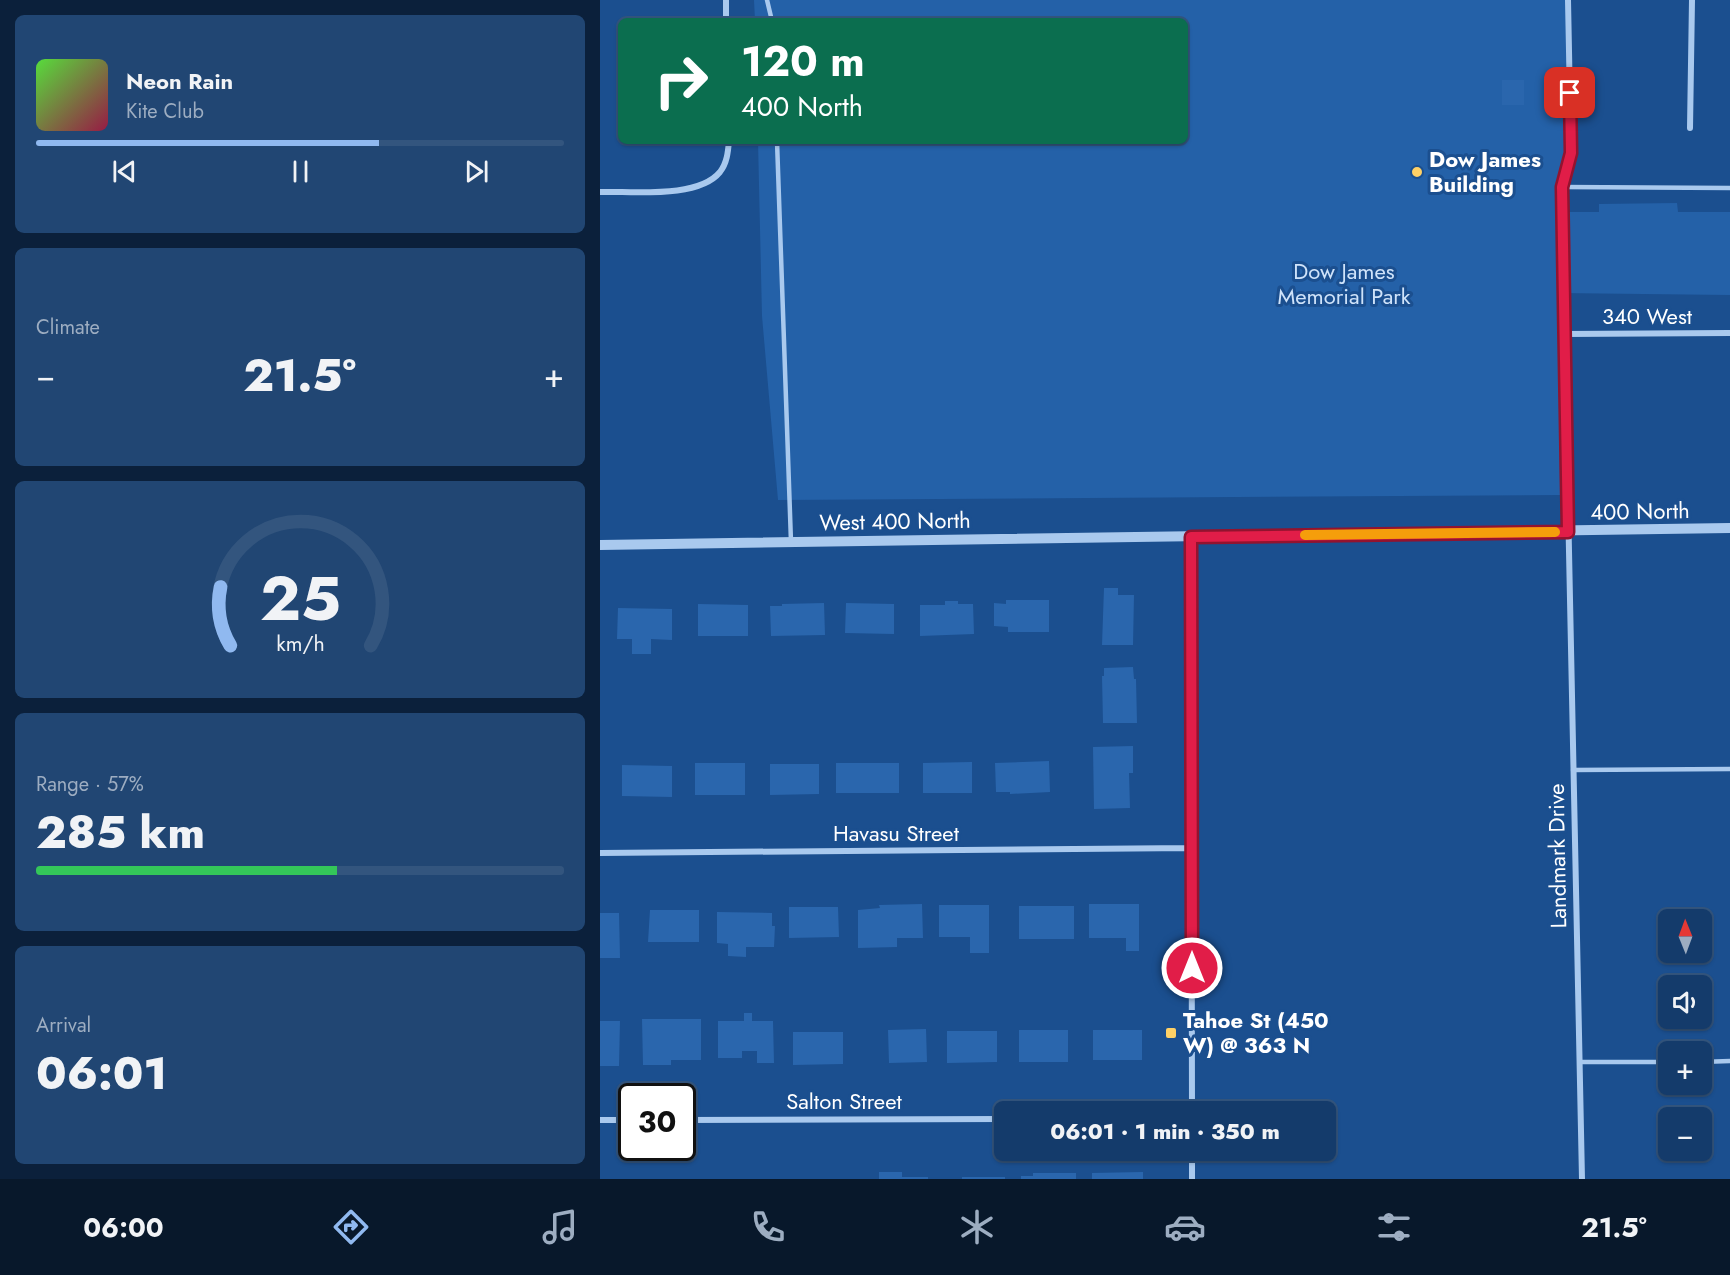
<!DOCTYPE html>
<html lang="en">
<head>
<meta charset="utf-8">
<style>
	body { margin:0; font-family:Jost,sans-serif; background:#214673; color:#f1f3f6; height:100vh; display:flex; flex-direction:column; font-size:22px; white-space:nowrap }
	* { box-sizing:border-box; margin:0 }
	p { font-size:20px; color:#9dadc1 }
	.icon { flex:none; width:33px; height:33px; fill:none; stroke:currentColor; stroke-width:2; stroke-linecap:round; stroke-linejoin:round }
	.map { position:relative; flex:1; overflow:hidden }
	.drawer { display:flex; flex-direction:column; gap:15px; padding:15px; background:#0b203b; width:600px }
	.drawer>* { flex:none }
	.banner { position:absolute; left:18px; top:18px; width:570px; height:126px; border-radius:9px; box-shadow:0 2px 4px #0004,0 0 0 2px #33557e; background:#0b6e4f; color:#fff; overflow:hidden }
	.needle { width:39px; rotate:359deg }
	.controls { position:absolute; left:1058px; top:909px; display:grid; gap:12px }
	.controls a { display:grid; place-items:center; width:54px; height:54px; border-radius:9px; background:#143b6b; box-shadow:0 2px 4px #0004,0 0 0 2px #33557e; font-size:30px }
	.speed { position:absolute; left:18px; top:1083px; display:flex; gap:12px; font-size:30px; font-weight:700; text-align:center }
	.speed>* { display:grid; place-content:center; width:78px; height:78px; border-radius:50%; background:#143b6b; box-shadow:0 2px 4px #0004,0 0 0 2px #33557e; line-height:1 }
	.speed .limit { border:3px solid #111; border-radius:9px; background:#fff; color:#111 }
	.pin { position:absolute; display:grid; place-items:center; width:51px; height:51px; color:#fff; margin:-26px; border-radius:12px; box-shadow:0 3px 9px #0006 }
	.me { position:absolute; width:66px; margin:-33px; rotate:0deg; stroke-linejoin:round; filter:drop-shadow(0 0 4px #0008) }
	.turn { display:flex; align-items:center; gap:21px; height:126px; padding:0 24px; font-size:27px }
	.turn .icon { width:78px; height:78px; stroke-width:2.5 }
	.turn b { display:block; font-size:42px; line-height:51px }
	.big { font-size:45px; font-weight:800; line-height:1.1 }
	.drawer .card { flex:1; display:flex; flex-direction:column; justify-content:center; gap:9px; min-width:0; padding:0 21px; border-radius:9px; background:#214673 }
	.drawer .dial { align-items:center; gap:0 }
	.dial svg { height:156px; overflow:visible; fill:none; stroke:#33557e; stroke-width:7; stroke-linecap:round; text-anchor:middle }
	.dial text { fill:#f1f3f6; stroke:none }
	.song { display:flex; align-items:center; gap:18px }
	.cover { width:72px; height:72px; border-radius:9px; background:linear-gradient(135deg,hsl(110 70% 55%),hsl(340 70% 35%)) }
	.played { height:6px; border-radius:3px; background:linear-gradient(90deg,#90b9f0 65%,#33557e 65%) }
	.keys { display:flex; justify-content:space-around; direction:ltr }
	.heat { display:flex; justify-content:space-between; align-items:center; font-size:33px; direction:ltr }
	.charge { height:9px; border-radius:4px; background:linear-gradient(90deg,#34c759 57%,#33557e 0) }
	.trip { position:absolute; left:394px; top:1101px; width:342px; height:60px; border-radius:9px; background:#143b6b; box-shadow:0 2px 4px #0004,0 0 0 2px #33557e; font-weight:800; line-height:60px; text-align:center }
	.tabs { display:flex; height:96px; justify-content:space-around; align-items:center; background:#08182b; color:#9dadc1 }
	.tabs .icon { width:42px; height:42px }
	.tabs .current { color:#90b9f0 }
	.tabs b { font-size:27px; color:#f1f3f6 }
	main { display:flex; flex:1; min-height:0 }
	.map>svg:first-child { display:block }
</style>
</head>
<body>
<main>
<section class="drawer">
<div class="card">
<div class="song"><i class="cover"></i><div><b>Neon Rain</b><p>Kite Club</p></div></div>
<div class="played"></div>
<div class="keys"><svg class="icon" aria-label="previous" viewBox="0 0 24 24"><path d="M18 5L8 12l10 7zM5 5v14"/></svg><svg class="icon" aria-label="pause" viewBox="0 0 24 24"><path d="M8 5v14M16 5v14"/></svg><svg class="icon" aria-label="next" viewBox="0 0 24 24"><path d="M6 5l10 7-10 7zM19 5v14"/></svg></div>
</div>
<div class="card"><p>Climate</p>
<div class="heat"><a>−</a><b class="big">21.5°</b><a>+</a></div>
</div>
<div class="card dial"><svg viewBox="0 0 100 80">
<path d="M14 69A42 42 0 1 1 86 69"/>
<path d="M14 69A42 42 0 0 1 9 39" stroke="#90b9f0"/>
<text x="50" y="56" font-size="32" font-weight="700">25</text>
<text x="50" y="72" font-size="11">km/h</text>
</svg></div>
<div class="card"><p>Range · 57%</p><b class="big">285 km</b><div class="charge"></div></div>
<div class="card"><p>Arrival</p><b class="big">06:01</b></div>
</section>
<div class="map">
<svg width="1130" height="1179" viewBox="0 0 1130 1179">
	<rect width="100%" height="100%" fill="#1b4f8f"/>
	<path fill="#2461a8" d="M 154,0 L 968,0 L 971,153 L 962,187 L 962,212 L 999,212 L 999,204 L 1077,203 L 1078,212 L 1130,212 L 1130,295 L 958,293 L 960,495 L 178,500 L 162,316 L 158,141 L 585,141 L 585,21 L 155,21 Z"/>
	<path fill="#2a66ad" d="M 902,80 L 924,80 L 924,105 L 902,105 Z
		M 504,588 L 518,588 L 518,595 L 534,595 L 533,645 L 502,645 Z
		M 406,600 L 449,600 L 449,632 L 408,632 L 408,627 L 394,626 L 394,603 L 406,604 Z
		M 345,601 L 358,601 L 358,604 L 373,604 L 374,634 L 320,636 L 320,605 L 345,605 Z
		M 224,603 L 225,635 L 171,636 L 170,606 L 182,606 L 182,604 Z
		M 246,603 L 294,604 L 294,634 L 245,633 Z
		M 98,604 L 148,605 L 148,636 L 98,636 Z
		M 18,608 L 72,609 L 72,640 L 51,639 L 51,654 L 32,654 L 32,639 L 17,639 Z
		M 533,667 L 534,679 L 536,679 L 537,723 L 503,723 L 502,676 L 504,676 L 504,668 Z
		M 533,746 L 533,773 L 529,773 L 530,808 L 494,809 L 493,747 Z
		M 449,761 L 450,792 L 410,794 L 410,792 L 396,792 L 395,763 Z
		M 372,762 L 372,793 L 323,793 L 323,763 Z
		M 95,763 L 145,763 L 145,795 L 95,795 Z
		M 236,763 L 299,763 L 299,793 L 236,793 Z
		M 170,764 L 219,764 L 219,794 L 170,795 Z
		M 22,765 L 72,766 L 72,797 L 22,796 Z
		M 322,904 L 323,938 L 297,938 L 297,947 L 258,948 L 258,910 L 280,908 L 279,905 Z
		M 489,904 L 539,904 L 539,951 L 526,951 L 526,938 L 489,938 Z
		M 339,905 L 389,905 L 389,953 L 370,953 L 370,937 L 339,937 Z
		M 419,906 L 474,906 L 474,939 L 419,939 Z
		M 189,907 L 238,907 L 239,937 L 189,938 Z
		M 50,910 L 99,910 L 99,942 L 48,942 Z
		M 117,912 L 172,913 L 172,926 L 175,926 L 174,947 L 146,947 L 146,957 L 128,956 L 128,944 L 117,943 Z
		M 0,913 L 19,913 L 20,958 L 0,958 Z
		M 144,1013 L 152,1013 L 152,1021 L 173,1021 L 174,1063 L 157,1063 L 157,1051 L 142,1051 L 142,1058 L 118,1058 L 118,1021 L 144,1021 Z
		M 42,1019 L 101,1019 L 101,1060 L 71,1060 L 71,1065 L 43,1065 Z
		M 0,1021 L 20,1021 L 19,1066 L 0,1066 Z
		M 326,1029 L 327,1062 L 289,1063 L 288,1030 Z
		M 419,1030 L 468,1030 L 468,1062 L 419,1062 Z
		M 493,1030 L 542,1030 L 542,1060 L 493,1060 Z
		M 347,1031 L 397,1031 L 397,1062 L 347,1063 Z
		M 193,1032 L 243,1032 L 243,1064 L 193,1065 Z
		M 279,1172 L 302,1172 L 302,1177 L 328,1177 L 328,1179 L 279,1179 Z
		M 543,1172 L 543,1179 L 492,1179 L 492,1173 Z
		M 433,1173 L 476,1173 L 476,1179 L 421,1179 L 421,1176 L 433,1176 Z
		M 362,1177 L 405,1177 L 405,1179 L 362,1179 Z"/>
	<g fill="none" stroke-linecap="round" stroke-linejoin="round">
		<path stroke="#a9c9ee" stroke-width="4.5" d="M 167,0 L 172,21
			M 177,141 L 191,542
			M 962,187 L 1130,188
			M 973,770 L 1130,769
			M 980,1062 L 1068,1062
			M 1101,1062 L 1130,1061"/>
		<path stroke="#a9c9ee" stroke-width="6" d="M 126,0 L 126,21
			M 968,0 L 971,153 L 962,187 L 962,213 L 982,1179
			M 1090,128 L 1092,0
			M 0,192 C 32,191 98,199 120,172 C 127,163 128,152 129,141
			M 965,334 L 1130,333
			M 591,537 L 592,1112
			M 0,853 L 591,848
			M 0,1120 L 32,1120
			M 82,1120 L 405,1119
			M 592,1150 L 592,1179"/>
		<path stroke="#a9c9ee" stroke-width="10" d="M 0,545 L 1130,528"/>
	</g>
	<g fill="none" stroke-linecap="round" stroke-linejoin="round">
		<g stroke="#92132f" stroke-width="15">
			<path id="route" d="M 592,968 L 591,537 L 968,532 L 962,187 L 971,153 L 970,93"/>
		</g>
		<use href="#route" stroke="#e11d48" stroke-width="10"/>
		<path stroke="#f59e0b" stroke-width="10" d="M 705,535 L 955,532"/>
	</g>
	<g fill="#ffd166" stroke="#1b4f8f" stroke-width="2">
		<circle cx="817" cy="172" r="6"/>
		<rect x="565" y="1027" width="12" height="12" rx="3"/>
	</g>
	<g text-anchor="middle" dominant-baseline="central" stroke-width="6" stroke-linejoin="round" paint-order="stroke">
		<g font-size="22" font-weight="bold" fill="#fff" stroke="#1b4f8f" text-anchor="start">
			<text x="829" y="159">Dow James<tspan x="829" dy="25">Building</tspan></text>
			<text x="583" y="1020">Tahoe St (450<tspan x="583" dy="25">W) @ 363 N</tspan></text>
		</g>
		<g font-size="22" fill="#cfe3fa" stroke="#1b4f8f">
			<text x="744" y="271">Dow James<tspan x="744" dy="25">Memorial Park</tspan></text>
		</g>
		<g font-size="22" fill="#fff" stroke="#1b4f8f">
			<text x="1047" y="316">340 West</text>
			<text transform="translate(1040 511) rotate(-1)">400 North</text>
			<text transform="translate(295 521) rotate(-1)">West 400 North</text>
			<text x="296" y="833">Havasu Street</text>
			<text transform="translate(957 856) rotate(-91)">Landmark Drive</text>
			<text x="244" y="1101">Salton Street</text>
		</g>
	</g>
</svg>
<div class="controls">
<a><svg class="needle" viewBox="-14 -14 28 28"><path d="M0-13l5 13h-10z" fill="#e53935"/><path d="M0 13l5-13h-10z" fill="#9dadc1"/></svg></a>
<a><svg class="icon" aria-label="sound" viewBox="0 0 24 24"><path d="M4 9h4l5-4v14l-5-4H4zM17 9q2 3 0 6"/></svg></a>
<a>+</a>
<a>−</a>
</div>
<div class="speed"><div class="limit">30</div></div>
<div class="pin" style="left:970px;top:93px;background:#d93025"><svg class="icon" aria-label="arrive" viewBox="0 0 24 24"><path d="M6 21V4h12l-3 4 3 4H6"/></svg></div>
<svg class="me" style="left:592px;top:968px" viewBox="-20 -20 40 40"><circle r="17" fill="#e11d48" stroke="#fff" stroke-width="3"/><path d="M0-11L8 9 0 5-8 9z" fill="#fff"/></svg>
<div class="trip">06:01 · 1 min · 350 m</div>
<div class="banner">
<div class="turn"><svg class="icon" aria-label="right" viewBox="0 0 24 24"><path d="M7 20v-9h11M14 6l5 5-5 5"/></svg><div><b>120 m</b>400 North</div></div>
</div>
</div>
</main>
<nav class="tabs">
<b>06:00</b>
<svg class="icon current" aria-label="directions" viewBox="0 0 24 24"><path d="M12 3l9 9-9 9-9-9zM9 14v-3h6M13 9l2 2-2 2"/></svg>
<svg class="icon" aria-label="music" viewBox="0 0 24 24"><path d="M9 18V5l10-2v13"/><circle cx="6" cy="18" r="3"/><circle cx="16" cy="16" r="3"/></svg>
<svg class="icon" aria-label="phone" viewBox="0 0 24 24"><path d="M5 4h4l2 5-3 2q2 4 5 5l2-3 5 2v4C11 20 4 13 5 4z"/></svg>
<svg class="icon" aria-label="climate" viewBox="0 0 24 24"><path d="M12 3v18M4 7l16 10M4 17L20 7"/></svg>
<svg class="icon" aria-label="car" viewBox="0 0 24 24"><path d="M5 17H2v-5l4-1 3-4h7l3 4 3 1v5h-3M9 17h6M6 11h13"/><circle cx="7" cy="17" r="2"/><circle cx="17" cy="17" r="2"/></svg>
<svg class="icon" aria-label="filters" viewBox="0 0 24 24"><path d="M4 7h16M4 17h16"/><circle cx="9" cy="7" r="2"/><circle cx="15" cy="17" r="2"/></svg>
<b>21.5°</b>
</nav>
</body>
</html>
